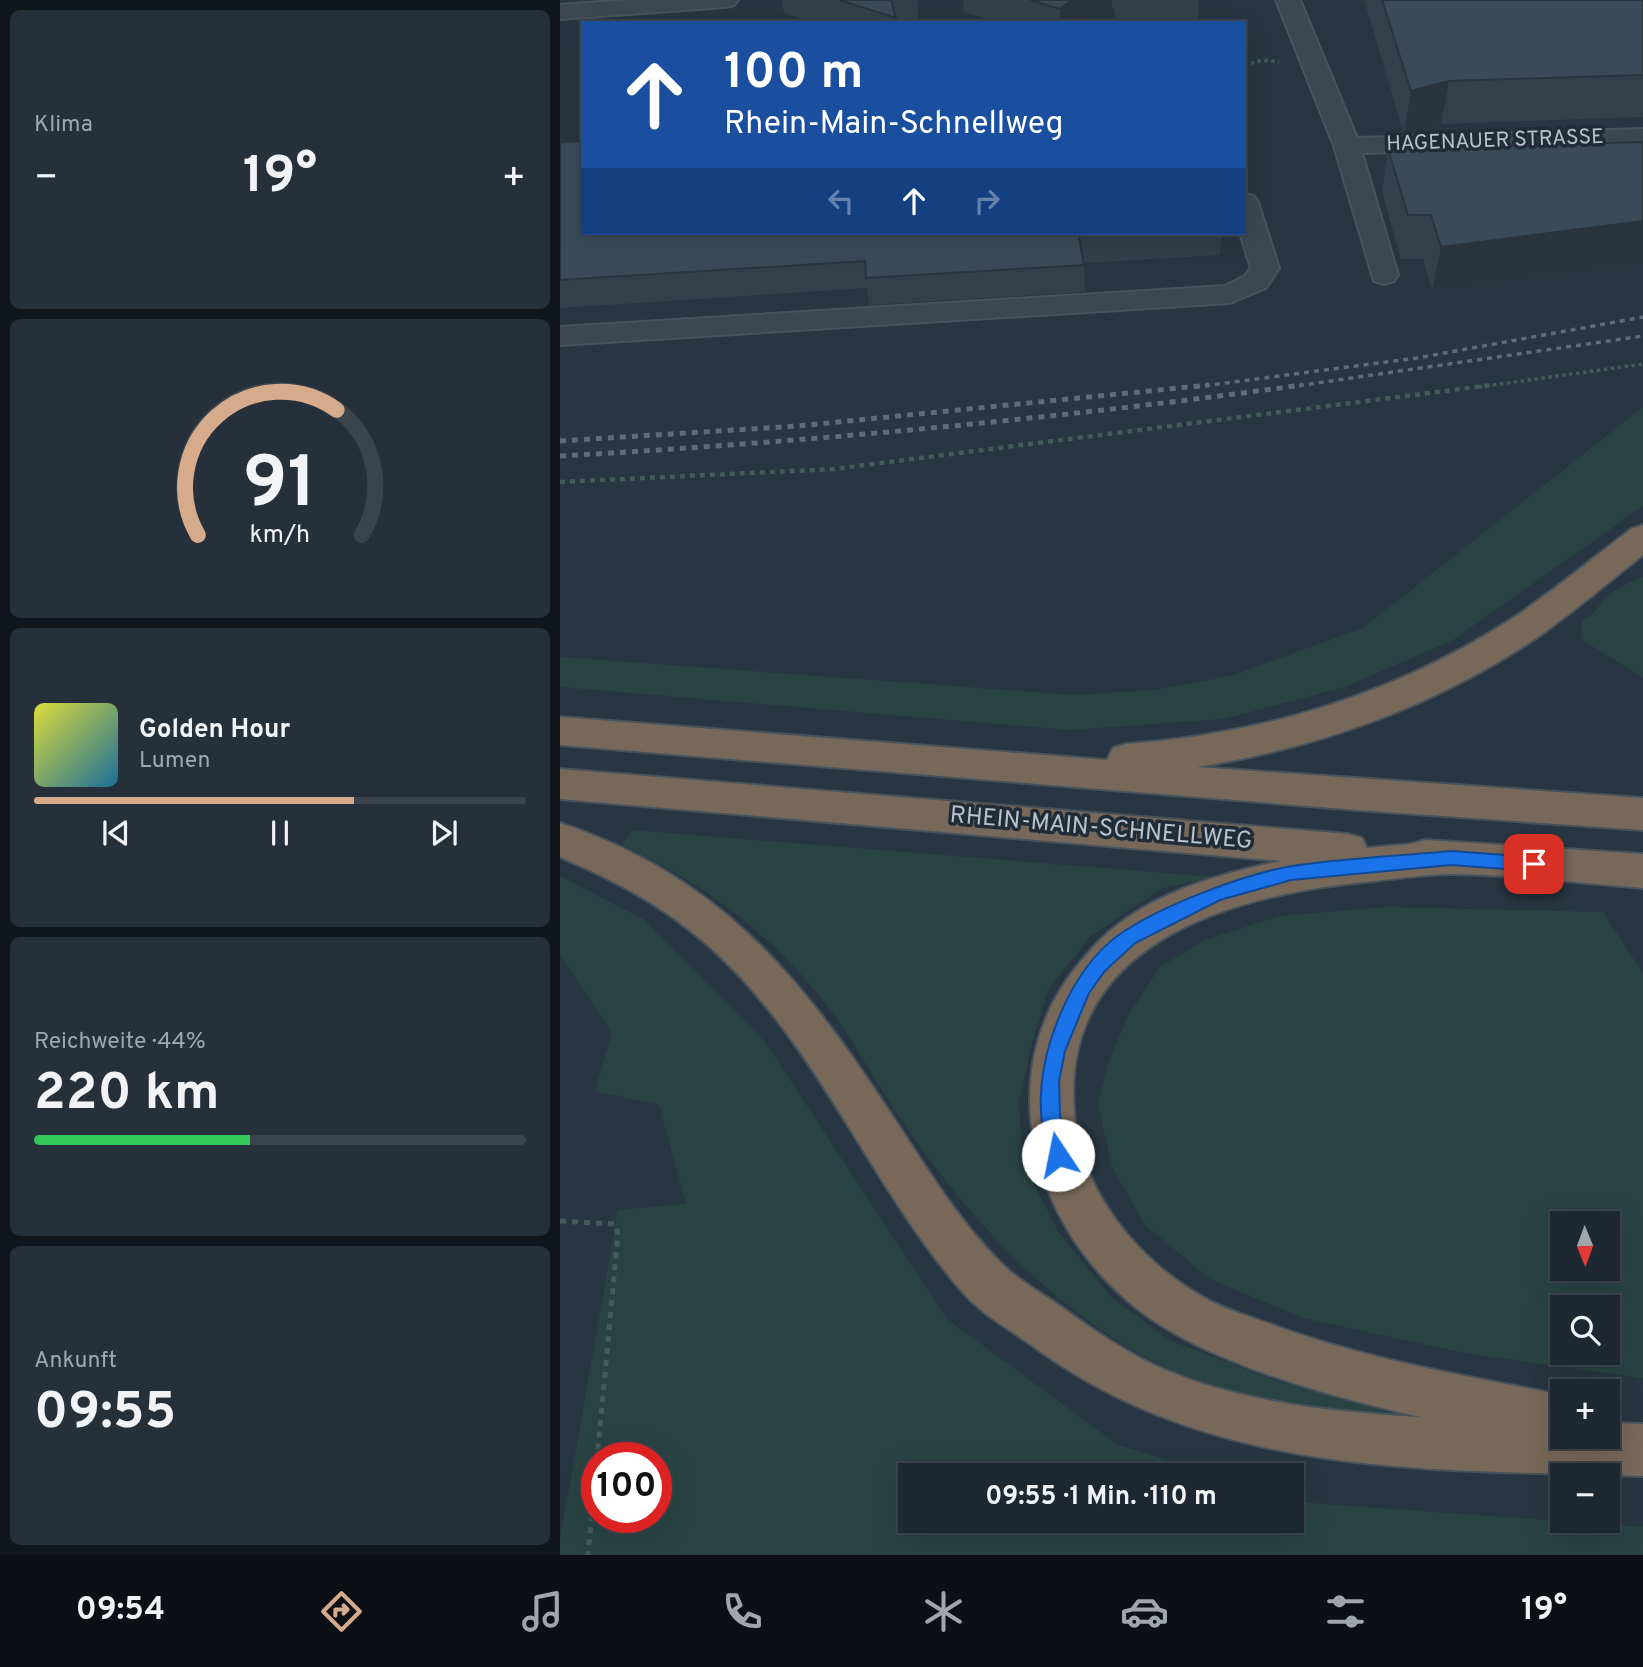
<!DOCTYPE html>
<html lang="de">
<head>
<meta charset="utf-8">
<style>
	body { margin:0; font-family:Overpass,sans-serif; background:#25303a; color:#f1f3f6; height:100vh; display:flex; flex-direction:column; font-size:26px; white-space:nowrap }
	* { box-sizing:border-box; margin:0 }
	p { font-size:23px; color:#a0a6ac }
	.icon { flex:none; width:38px; height:38px; fill:none; stroke:currentColor; stroke-width:2; stroke-linecap:round; stroke-linejoin:round }
	.map { position:relative; flex:1; overflow:hidden }
	.details { display:flex; flex-direction:column; gap:10px; padding:10px; background:#10161c; width:560px }
	.details>* { flex:none }
	.banner { position:absolute; left:21px; top:21px; width:665px; height:214px; border-radius:0px; box-shadow:0 7px 28px #0002,0 0 0 2px #3b444d; background:#1a4fa0; color:#fff; overflow:hidden }
	.needle { width:46px; rotate:179deg }
	.buttons { position:absolute; left:990px; top:1211px; display:grid; gap:14px }
	.buttons a { display:grid; place-items:center; width:70px; height:70px; border-radius:0px; background:#1d2832; box-shadow:0 7px 28px #0002,0 0 0 2px #3b444d; font-size:35px }
	.speed { position:absolute; left:21px; top:1442px; display:flex; gap:14px; font-size:35px; font-weight:700; text-align:center }
	.speed>* { display:grid; place-content:center; width:91px; height:91px; border-radius:50%; background:#1d2832; box-shadow:0 7px 28px #0002,0 0 0 2px #3b444d; line-height:1 }
	.speed .limit { border:10px solid #d22; background:#fff; color:#111 }
	.pin { position:absolute; display:grid; place-items:center; width:60px; height:60px; color:#fff; margin:-30px; border-radius:14px; box-shadow:0 4px 10px #0006 }
	.me { position:absolute; width:77px; margin:-38px; rotate:349deg; stroke-linejoin:round; filter:drop-shadow(0 0 5px #0008) }
	.turn { display:flex; align-items:center; gap:24px; height:147px; padding:0 28px; font-size:32px }
	.turn .icon { width:91px; height:91px; stroke-width:2.5 }
	.turn b { display:block; font-size:49px; line-height:60px }
	.lanes { display:flex; align-items:center; height:66px; padding:0 28px; background:#0003; justify-content:center; gap:35px; direction:ltr }
	.lanes .off { opacity:.35 }
	.big { font-size:52px; font-weight:700; line-height:1.1 }
	.details .tile { flex:1; display:flex; flex-direction:column; justify-content:center; gap:10px; min-width:0; padding:0 24px; border-radius:10px; background:#25303a }
	.details .dial { align-items:center; gap:0 }
	.dial svg { height:182px; overflow:visible; fill:none; stroke:#3b444d; stroke-width:7; stroke-linecap:round; text-anchor:middle }
	.dial text { fill:#f1f3f6; stroke:none }
	.song { display:flex; align-items:center; gap:21px }
	.cover { width:84px; height:84px; border-radius:10px; background:linear-gradient(135deg,hsl(60 70% 55%),hsl(200 70% 35%)) }
	.played { height:7px; border-radius:4px; background:linear-gradient(90deg,#d6ab8b 65%,#3b444d 65%) }
	.keys { display:flex; justify-content:space-around; direction:ltr }
	.heat { display:flex; justify-content:space-between; align-items:center; font-size:38px; direction:ltr }
	.charge { height:10px; border-radius:5px; background:linear-gradient(90deg,#34c759 44%,#3b444d 0) }
	.trip { position:absolute; left:338px; top:1463px; width:406px; height:70px; border-radius:0px; background:#1d2832; box-shadow:0 7px 28px #0002,0 0 0 2px #3b444d; font-weight:700; line-height:70px; text-align:center }
	.tabs { display:flex; height:112px; justify-content:space-around; align-items:center; background:#0c1014; color:#a0a6ac }
	.tabs .icon { width:49px; height:49px }
	.tabs .active { color:#d6ab8b }
	.tabs b { font-size:32px; color:#f1f3f6 }
	main { display:flex; flex:1; min-height:0 }
	.map>svg:first-child { display:block }
</style>
</head>
<body>
<main>
<section class="details">
<div class="tile"><p>Klima</p>
<div class="heat"><a>−</a><b class="big">19°</b><a>+</a></div>
</div>
<div class="tile dial"><svg viewBox="0 0 100 80">
<path d="M14 69A42 42 0 1 1 86 69"/>
<path d="M14 69A42 42 0 0 1 75 14" stroke="#d6ab8b"/>
<text x="50" y="56" font-size="32" font-weight="700">91</text>
<text x="50" y="72" font-size="11">km/h</text>
</svg></div>
<div class="tile">
<div class="song"><i class="cover"></i><div><b>Golden Hour</b><p>Lumen</p></div></div>
<div class="played"></div>
<div class="keys"><svg class="icon" aria-label="previous" viewBox="0 0 24 24"><path d="M18 5L8 12l10 7zM5 5v14"/></svg><svg class="icon" aria-label="pause" viewBox="0 0 24 24"><path d="M8 5v14M16 5v14"/></svg><svg class="icon" aria-label="next" viewBox="0 0 24 24"><path d="M6 5l10 7-10 7zM19 5v14"/></svg></div>
</div>
<div class="tile"><p>Reichweite · 44%</p><b class="big">220 km</b><div class="charge"></div></div>
<div class="tile"><p>Ankunft</p><b class="big">09:55</b></div>
</section>
<div class="map">
<svg width="1083" height="1555" viewBox="0 0 1083 1555">
	<rect width="100%" height="100%" fill="#273642"/>
	<path fill="#294343" fill-rule="evenodd" d="M 1083,407 L 1083,506 L 893,640 L 785,687 L 664,719 L 510,730 L 0,687 L 0,657 L 515,695 L 595,690 L 670,676 L 803,628 Z
		M 1083,577 L 1083,678 L 1021,639 L 1022,621 C 1037,613 1036,607 1047,597 C 1058,587 1070,582 1083,577 Z
		M 71,830 L 656,877 L 603,888 L 572,908 L 530,937 L 488,990 L 472,1043 L 459,1103 L 463,1163 L 498,1231 L 551,1297 L 609,1340 L 720,1382 L 931,1426 C 879,1427 830,1420 778,1412 C 747,1407 714,1406 685,1398 C 533,1355 423,1241 337,1114 C 314,1079 294,1041 268,1007 C 214,935 143,883 62,845 Z
		M 0,876 L 83,919 L 205,1042 L 387,1319 L 558,1445 L 658,1475 L 350,1475 L 350,1521 L 732,1521 L 732,1498 L 750,1503 L 1083,1527 L 1083,1555 L 0,1555 L 0,1540 L 58,1210 L 126,1204 L 99,1105 L 35,1091 L 52,1032 L 0,954 ZM 37,1458 L 96,1458 L 96,1517 L 37,1517 Z
		M 828,907 L 1043,912 L 1083,973 L 1083,1378 L 904,1353 L 743,1318 L 650,1279 L 585,1225 L 552,1167 L 538,1104 L 549,1060 L 568,1016 L 600,967 L 645,940 L 720,916 ZM 1003,1223 L 1048,1223 L 1048,1269 L 1003,1269 ZM 1003,1307 L 1048,1307 L 1048,1353 L 1003,1353 Z"/>
	<g fill="none" stroke-linecap="round" stroke-linejoin="round">
		<g stroke="#48535e" stroke-width="4">
			<path id="minor" d="M 67,0 L 178,0 L 174,5 L 166,7 L 0,19 L 0,5 Z
				M 716,0 L 740,0 L 797,138 L 1083,129 L 1083,145 L 802,153 L 838,275 L 834,281 L 824,284 L 814,281 L 774,146 Z
				M 684,194 L 694,196 L 698,202 L 719,268 L 706,288 L 670,303 L 0,345 L 0,327 L 665,286 L 685,276 L 691,268 L 680,233 L 684,233 Z"/>
		</g>
		<g stroke="#46525c" stroke-width="4">
			<path id="highway" d="M 1083,525 L 1083,555 C 1050,581 1017,609 982,634 C 881,704 759,748 637,767 L 1083,798 L 1083,830 L 797,810 L 0,745 L 0,717 L 547,760 L 553,748 L 566,744 C 705,734 839,693 956,616 C 996,589 1033,558 1071,529 Z
				M 0,769 L 788,834 L 802,838 L 807,848 L 851,844 L 865,840 L 1083,854 L 1083,888 C 1020,883 956,875 893,874 C 867,874 841,878 815,881 C 680,893 501,938 514,1110 C 519,1189 576,1259 643,1297 C 663,1309 688,1316 710,1324 C 804,1359 904,1376 1003,1395 L 1003,1437 L 1048,1437 L 1048,1423 L 1083,1424 L 1083,1476 C 870,1469 654,1479 474,1347 C 451,1330 424,1316 405,1295 C 305,1181 253,1029 133,933 C 93,900 47,877 0,857 L 0,823 C 161,877 241,977 331,1114 C 365,1165 398,1221 442,1264 C 459,1281 480,1292 500,1306 C 532,1329 566,1353 603,1369 C 683,1403 775,1412 861,1417 C 776,1398 649,1364 580,1311 C 479,1234 431,1088 508,978 C 525,955 543,934 567,918 C 612,887 668,872 721,861 L 0,799 Z"/>
		</g>
		<path stroke="#435b5a" stroke-width="3.5" stroke-dasharray="3.5 3.5" stroke-linecap="butt" d="M 684,65 L 703,60 L 719,62
			M 919,387 L 1083,364"/>
		<path stroke="#435b5a" stroke-width="4.5" stroke-dasharray="5 5" stroke-linecap="butt" d="M 0,482 L 274,469 L 932,385"/>
		<path stroke="#435b5a" stroke-width="5" stroke-dasharray="6 6" stroke-linecap="butt" d="M 0,1221 L 55,1224 L 58,1234 L 28,1555"/>
		<use href="#minor" fill="#3c4752" fill-rule="evenodd"/>
		<use href="#highway" fill="#776859" fill-rule="evenodd"/>
		<path stroke="#5e6c78" stroke-width="3.5" stroke-dasharray="5 5" stroke-linecap="butt" d="M 635,387 L 857,358 L 1083,317
			M 729,387 L 1083,336"/>
		<path stroke="#5e6c78" stroke-width="5" stroke-dasharray="6 6" stroke-linecap="butt" d="M 0,441 L 238,426 L 649,385
			M 0,456 C 248,442 495,419 742,385"/>
	</g>
	<path fill="#32404c" d="M 222,0 L 357,0 L 359,23 L 254,23 L 224,13 Z
		M 403,0 L 547,0 L 547,3 L 523,23 L 439,23 L 404,12 Z
		M 551,0 L 639,0 L 638,20 L 583,23 L 557,23 Z
		M 804,0 L 1083,0 L 1083,117 L 881,124 L 844,134 Z
		M 0,142 L 23,233 L 662,233 L 660,255 L 524,263 L 525,292 L 309,305 L 307,288 L 0,308 Z
		M 1083,142 L 1083,264 L 872,291 L 863,259 L 841,259 L 822,192 L 828,149 Z"/>
	<path fill="#29343e" d="M 511,0 L 547,0 L 547,3 L 523,23 L 500,23 L 500,9 Z
		M 889,81 L 881,124 L 844,134 L 851,91 Z
		M 1083,221 L 1083,264 L 872,291 L 881,247 Z"/>
	<path fill="#3a4a58" stroke="#29343e" stroke-width="2" d="M 279,0 L 331,0 L 336,18 Z
		M 470,0 L 511,0 L 500,9 Z
		M 822,0 L 1083,0 L 1083,75 L 889,81 L 851,91 Z
		M 23,141 L 23,233 L 587,233 L 519,237 L 524,265 L 306,278 L 305,261 L 0,280 L 0,142 Z
		M 1083,142 L 1083,221 L 881,247 L 871,215 L 848,215 L 828,149 Z"/>
	<path fill="#1a73e8" stroke="#114b97" stroke-width="2" d="M 891,851 L 974,857 L 982,864 L 974,871 L 891,865 L 731,880 L 660,900 L 575,943 L 545,971 L 529,993 L 505,1051 L 499,1081 L 500,1115 L 508,1155 L 505,1161 L 498,1164 L 492,1161 C 475,1123 479,1075 492,1036 C 505,997 528,955 563,932 C 604,905 684,874 732,866 C 784,858 839,856 891,851 Z"/>
	<g text-anchor="middle" dominant-baseline="central" stroke-width="7" stroke-linejoin="round" paint-order="stroke">
		<g font-size="21" fill="#b9c2cc" stroke="#202c37">
			<text transform="translate(935 141) rotate(-2)">HAGENAUER STRASSE</text>
		</g>
		<g font-size="24" fill="#b9c2cc" stroke="#202c37">
			<text transform="translate(541 829) rotate(5)">RHEIN-MAIN-SCHNELLWEG</text>
		</g>
	</g>
</svg>
<div class="buttons">
<a><svg class="needle" viewBox="-14 -14 28 28"><path d="M0-13l5 13h-10z" fill="#e53935"/><path d="M0 13l5-13h-10z" fill="#a0a6ac"/></svg></a>
<a><svg class="icon" aria-label="search" viewBox="0 0 24 24"><circle cx="10" cy="10" r="6"/><path d="M15 15l6 6"/></svg></a>
<a>+</a>
<a>−</a>
</div>
<div class="speed"><div class="limit">100</div></div>
<div class="pin" style="left:974px;top:864px;background:#d93025"><svg class="icon" aria-label="arrive" viewBox="0 0 24 24"><path d="M6 21V4h12l-3 4 3 4H6"/></svg></div>
<svg class="me" style="left:498px;top:1155px" viewBox="-20 -20 40 40"><circle r="19" fill="#fff"/><path d="M0-13L10 11 0 6-10 11z" fill="#1a73e8"/></svg>
<div class="trip">09:55 · 1 Min. · 110 m</div>
<div class="banner">
<div class="turn"><svg class="icon" aria-label="ahead" viewBox="0 0 24 24"><path d="M12 20V5M6 11l6-6 6 6"/></svg><div><b>100 m</b>Rhein-Main-Schnellweg</div></div>
<div class="lanes"><svg class="icon off" aria-label="left" viewBox="0 0 24 24"><path d="M17 20v-9H6M10 6l-5 5 5 5"/></svg><svg class="icon" aria-label="ahead" viewBox="0 0 24 24"><path d="M12 20V5M6 11l6-6 6 6"/></svg><svg class="icon off" aria-label="right" viewBox="0 0 24 24"><path d="M7 20v-9h11M14 6l5 5-5 5"/></svg></div>
</div>
</div>
</main>
<nav class="tabs">
<b>09:54</b>
<svg class="icon active" aria-label="directions" viewBox="0 0 24 24"><path d="M12 3l9 9-9 9-9-9zM9 14v-3h6M13 9l2 2-2 2"/></svg>
<svg class="icon" aria-label="music" viewBox="0 0 24 24"><path d="M9 18V5l10-2v13"/><circle cx="6" cy="18" r="3"/><circle cx="16" cy="16" r="3"/></svg>
<svg class="icon" aria-label="phone" viewBox="0 0 24 24"><path d="M5 4h4l2 5-3 2q2 4 5 5l2-3 5 2v4C11 20 4 13 5 4z"/></svg>
<svg class="icon" aria-label="climate" viewBox="0 0 24 24"><path d="M12 3v18M4 7l16 10M4 17L20 7"/></svg>
<svg class="icon" aria-label="car" viewBox="0 0 24 24"><path d="M5 17H2v-5l4-1 3-4h7l3 4 3 1v5h-3M9 17h6M6 11h13"/><circle cx="7" cy="17" r="2"/><circle cx="17" cy="17" r="2"/></svg>
<svg class="icon" aria-label="filters" viewBox="0 0 24 24"><path d="M4 7h16M4 17h16"/><circle cx="9" cy="7" r="2"/><circle cx="15" cy="17" r="2"/></svg>
<b>19°</b>
</nav>
</body>
</html>
